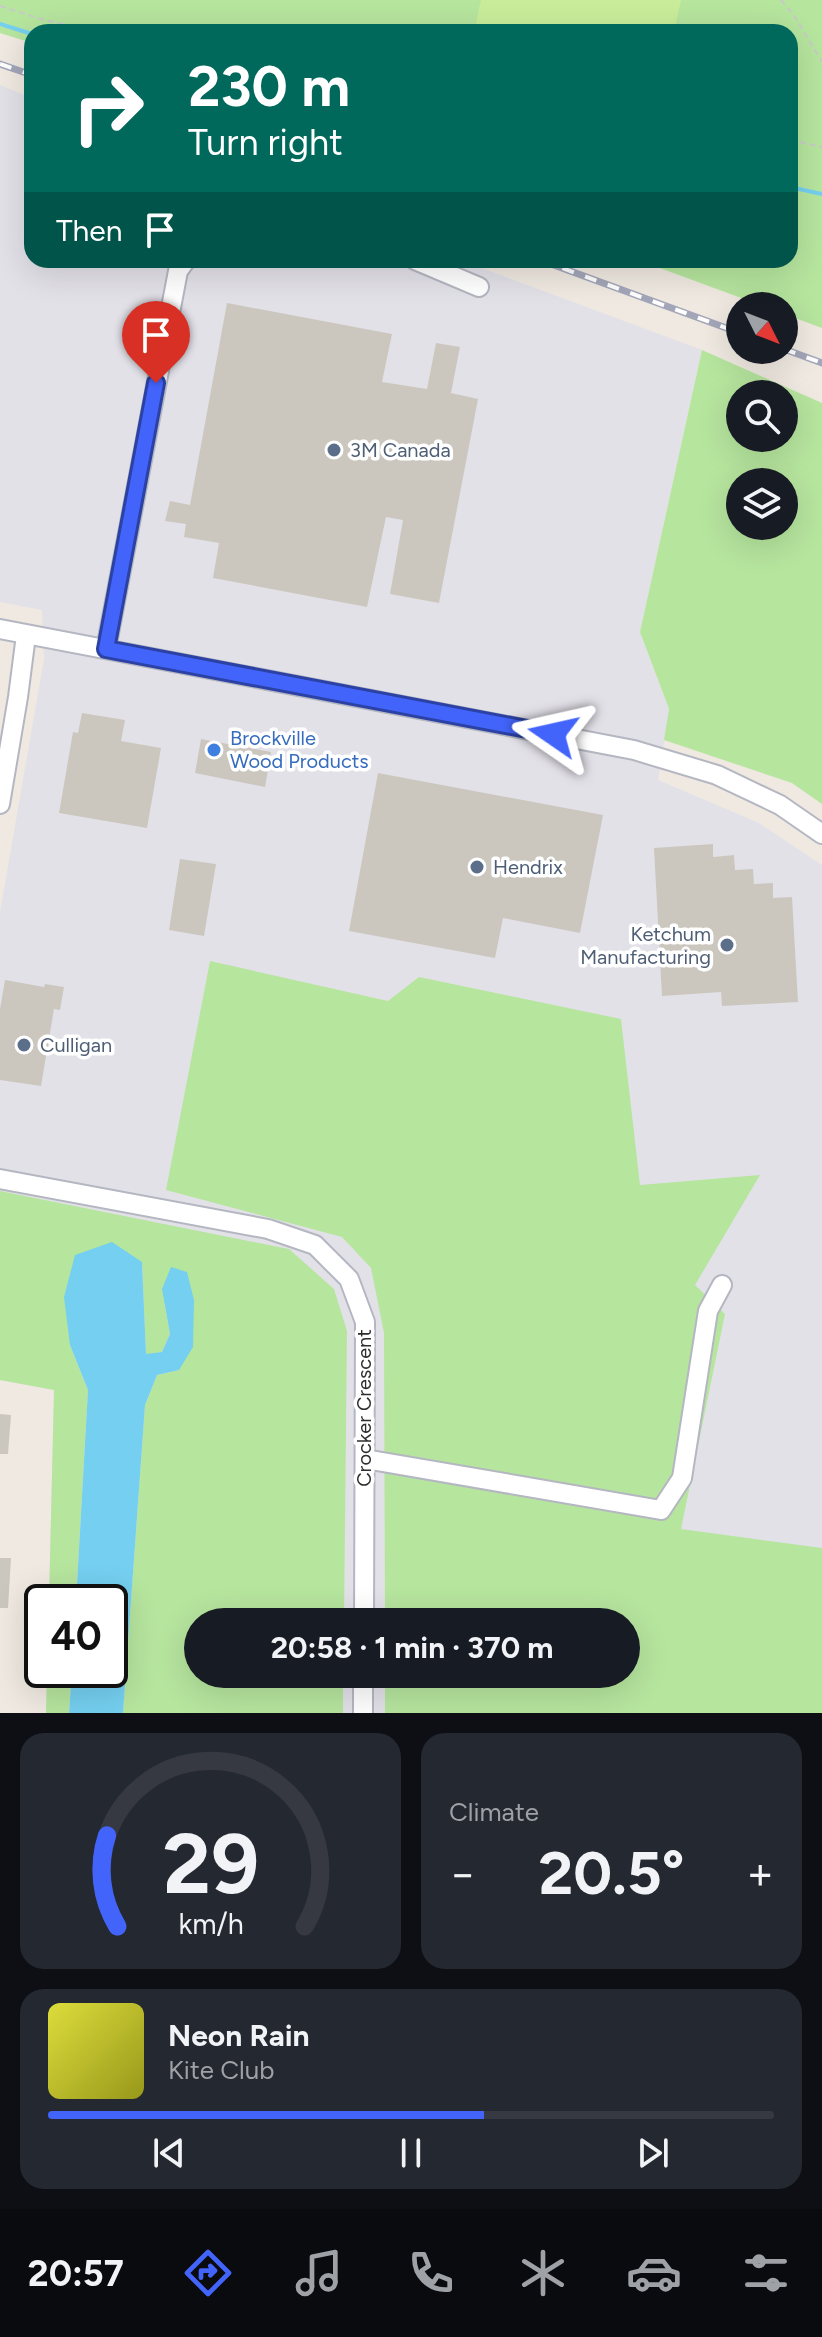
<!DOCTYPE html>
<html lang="en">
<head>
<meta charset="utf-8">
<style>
	body { margin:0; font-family:Figtree,sans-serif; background:#242831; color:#f1f3f6; height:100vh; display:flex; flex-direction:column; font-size:30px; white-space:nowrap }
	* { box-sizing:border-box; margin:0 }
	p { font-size:26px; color:#9ea1a6 }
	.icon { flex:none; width:44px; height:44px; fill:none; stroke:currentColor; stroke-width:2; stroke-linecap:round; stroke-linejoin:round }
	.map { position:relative; height:1713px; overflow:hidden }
	.panel { display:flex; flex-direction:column; gap:20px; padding:20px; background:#0d0f14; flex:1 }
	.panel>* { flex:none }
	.banner { position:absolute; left:24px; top:24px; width:774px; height:244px; border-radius:24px; box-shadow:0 8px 32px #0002; background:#00695c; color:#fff; overflow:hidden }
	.needle { width:52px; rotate:132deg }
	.fabs { position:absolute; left:726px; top:292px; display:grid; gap:16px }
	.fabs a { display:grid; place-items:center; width:72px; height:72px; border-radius:50%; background:#171b24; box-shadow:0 8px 32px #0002; font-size:40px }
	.speed { position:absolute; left:24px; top:1584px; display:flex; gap:16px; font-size:40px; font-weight:700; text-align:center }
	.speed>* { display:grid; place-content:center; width:104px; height:104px; border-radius:50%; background:#171b24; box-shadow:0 8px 32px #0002; line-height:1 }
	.speed .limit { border:4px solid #111; border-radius:12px; background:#fff; color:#111 }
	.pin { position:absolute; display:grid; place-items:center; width:68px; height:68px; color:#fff; margin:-82px -34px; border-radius:50% 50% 50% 0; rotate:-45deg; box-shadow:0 0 8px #0007 }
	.pin .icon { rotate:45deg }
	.me { position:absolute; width:88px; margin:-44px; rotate:281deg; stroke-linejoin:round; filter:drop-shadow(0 0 6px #0008) }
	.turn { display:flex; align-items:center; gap:28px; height:168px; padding:0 32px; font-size:36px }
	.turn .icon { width:104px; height:104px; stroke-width:2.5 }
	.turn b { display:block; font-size:56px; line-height:68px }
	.then { display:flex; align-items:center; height:76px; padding:0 32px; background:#0003; gap:16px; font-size:30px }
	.big { font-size:60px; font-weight:700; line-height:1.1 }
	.panel .card { flex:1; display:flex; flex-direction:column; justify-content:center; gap:12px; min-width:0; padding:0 28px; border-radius:24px; background:#242831 }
	.panel .dial { align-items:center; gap:0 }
	.dial svg { height:208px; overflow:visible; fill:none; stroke:#363941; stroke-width:7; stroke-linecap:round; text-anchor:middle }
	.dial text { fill:#f1f3f6; stroke:none }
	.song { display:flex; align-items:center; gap:24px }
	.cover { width:96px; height:96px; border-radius:12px; background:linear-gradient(135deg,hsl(60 70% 55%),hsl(60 70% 35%)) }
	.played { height:8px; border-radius:4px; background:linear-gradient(90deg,#4264fb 60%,#363941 60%) }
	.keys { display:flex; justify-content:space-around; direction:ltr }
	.heat { display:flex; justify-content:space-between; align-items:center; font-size:44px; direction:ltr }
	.panel .tiles { flex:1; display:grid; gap:20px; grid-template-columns:1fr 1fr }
	.card:last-child { grid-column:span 2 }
	.trip { position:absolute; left:184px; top:1608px; width:456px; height:80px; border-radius:40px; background:#171b24; box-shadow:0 8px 32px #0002; font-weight:700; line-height:80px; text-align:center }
	.dock { display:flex; height:128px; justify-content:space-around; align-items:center; background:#090b0e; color:#9ea1a6 }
	.dock .icon { width:56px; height:56px }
	.dock .current { color:#4264fb }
	.dock b { font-size:36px; color:#f1f3f6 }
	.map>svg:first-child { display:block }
</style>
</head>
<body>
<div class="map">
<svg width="822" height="1713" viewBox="0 0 822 1713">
	<rect width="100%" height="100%" fill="#efe9e1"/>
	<path fill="#e3e1e8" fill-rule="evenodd" d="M 0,85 L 32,98 L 32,260 L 460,260 L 702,350 L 640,632 L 669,710 L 658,780 L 759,823 L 822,865 L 822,1713 L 46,1713 L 47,1670 L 110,1670 L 110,1602 L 49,1602 L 54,1390 L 0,1380 L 0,912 L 44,659 L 42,610 L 0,602 ZM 198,1622 L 626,1622 L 626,1674 L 198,1674 Z"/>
	<path fill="#b6e59e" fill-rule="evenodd" d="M 0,0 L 822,0 L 822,328 L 784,314 L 784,306 L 763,306 L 638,260 L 790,260 L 790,32 L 32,32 L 32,43 L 0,33 Z
		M 702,350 L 822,403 L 822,804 L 792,783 L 664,740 L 669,709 L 640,632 ZM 740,394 L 784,394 L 784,438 L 740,438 ZM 740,482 L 784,482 L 784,526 L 740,526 Z
		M 210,961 L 388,1001 L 419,977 L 621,1019 L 640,1185 L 760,1175 L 695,1285 L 725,1314 L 681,1529 L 822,1548 L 822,1713 L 385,1713 L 385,1674 L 626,1674 L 626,1622 L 385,1622 L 384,1333 L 371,1268 L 342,1237 L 166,1190 Z
		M 0,1191 L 289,1249 L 334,1289 L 347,1331 L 344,1622 L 198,1622 L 198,1674 L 343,1674 L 343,1713 L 123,1713 L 145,1405 L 157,1375 L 179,1370 L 162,1289 L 170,1334 L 162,1352 L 146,1355 L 142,1262 L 70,1345 L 88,1390 L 76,1602 L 49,1602 L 54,1390 L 0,1380 Z
		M 47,1670 L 72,1670 L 69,1713 L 46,1713 Z"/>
	<path fill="#c9ec9a" d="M 481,0 L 681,0 L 674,32 L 474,32 Z"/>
	<path fill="#75cff0" d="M 112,1242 L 142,1262 L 146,1354 L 162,1352 L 170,1334 L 162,1289 L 171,1267 L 187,1272 L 194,1300 L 193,1347 L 179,1370 L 157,1375 L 145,1405 L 123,1713 L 69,1713 L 72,1670 L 110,1670 L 110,1602 L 76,1602 L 88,1390 L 70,1345 L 64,1297 L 75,1255 Z"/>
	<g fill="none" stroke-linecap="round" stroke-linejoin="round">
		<path stroke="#75cff0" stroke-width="4" d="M 0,24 L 32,34
			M 790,187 L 822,194"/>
	</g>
	<path fill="#cbc7bf" d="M 227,303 L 392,334 L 382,382 L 427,389 L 436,343 L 460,347 L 451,393 L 478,399 L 439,603 L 390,594 L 403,520 L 386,517 L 367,607 L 213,578 L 219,543 L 184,537 L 186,524 L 165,521 L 170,501 L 190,505 Z
		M 82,713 L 125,720 L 121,741 L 161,748 L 147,828 L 59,813 L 73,732 L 78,733 Z
		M 201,739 L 271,752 L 265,787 L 195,773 Z
		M 378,773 L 603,815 L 580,933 L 503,918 L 495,958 L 349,931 Z
		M 713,844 L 713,857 L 734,855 L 735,870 L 753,869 L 754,884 L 773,883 L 773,898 L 792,897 L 798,1002 L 722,1006 L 721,992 L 662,996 L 654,848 Z
		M 180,859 L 216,864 L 204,936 L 169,930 Z
		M 5,980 L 44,987 L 45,984 L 64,987 L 60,1010 L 54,1009 L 41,1086 L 0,1080 L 0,1009 Z
		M 0,1414 L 11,1415 L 8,1454 L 0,1454 Z
		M 0,1558 L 11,1558 L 8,1608 L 0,1608 Z"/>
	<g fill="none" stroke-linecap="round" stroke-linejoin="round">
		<g stroke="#b4b7c1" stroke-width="22">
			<path id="minor" d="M 415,260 L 479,287
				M 0,629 L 634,750 L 717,775 L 780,805 L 822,834
				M 106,649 L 178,271 L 186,260
				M 0,804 L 18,697 L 26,635
				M 0,1179 L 268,1229 L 315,1245 L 349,1279 L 365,1322 L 364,1622
				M 365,1459 L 661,1510 L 682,1478 L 708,1311 L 722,1285
				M 363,1713 L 363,1674"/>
		</g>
		<path stroke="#c9c9c9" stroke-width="2" stroke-dasharray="6 4" stroke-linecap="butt" d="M 781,0 L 795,17 L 822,62
			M 0,6 L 44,20 L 100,32
			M 790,140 L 822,147"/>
		<use href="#minor" stroke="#fff" stroke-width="18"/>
		<g stroke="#a3a6b8" stroke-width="7">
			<path id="rail" d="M 0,64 L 32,75
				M 540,260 L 740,333
				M 784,349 L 822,363"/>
		</g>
		<use href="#rail" stroke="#fff" stroke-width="4" stroke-dasharray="12" stroke-linecap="butt"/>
	</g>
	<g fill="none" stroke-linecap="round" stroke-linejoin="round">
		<g stroke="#2b41a3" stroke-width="20">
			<path id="route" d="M 156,383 L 106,649 L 553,734"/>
		</g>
		<use href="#route" stroke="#4264fb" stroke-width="14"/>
	</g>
	<g fill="#5c6f8a" stroke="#fff" stroke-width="3">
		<circle cx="334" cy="450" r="8"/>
		<circle cx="477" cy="867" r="8"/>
		<circle cx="727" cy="945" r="8"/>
		<circle cx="24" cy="1045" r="8"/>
	</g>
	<circle fill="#3f7fe0" stroke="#fff" stroke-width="3" cx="214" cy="750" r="8"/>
	<g text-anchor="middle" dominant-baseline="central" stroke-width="7" stroke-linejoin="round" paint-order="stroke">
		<g font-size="20" fill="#4e5e75" stroke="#fff" text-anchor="start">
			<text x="350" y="450">3M Canada</text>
			<text x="493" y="867">Hendrix</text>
			<text x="711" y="934" text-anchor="end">Ketchum<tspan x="711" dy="23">Manufacturing</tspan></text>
			<text x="40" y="1045">Culligan</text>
		</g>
		<g font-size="20" fill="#366cbe" stroke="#fff" text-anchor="start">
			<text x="230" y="738">Brockville<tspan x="230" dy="23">Wood Products</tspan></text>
		</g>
		<g font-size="20" fill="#2e2e2e" stroke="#fff">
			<text transform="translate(364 1408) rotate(-90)">Crocker Crescent</text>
		</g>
	</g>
</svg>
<div class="fabs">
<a><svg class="needle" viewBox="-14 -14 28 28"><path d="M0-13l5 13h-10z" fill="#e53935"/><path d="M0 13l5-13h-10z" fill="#9ea1a6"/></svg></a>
<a><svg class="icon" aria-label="search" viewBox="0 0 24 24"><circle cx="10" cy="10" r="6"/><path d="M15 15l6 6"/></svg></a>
<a><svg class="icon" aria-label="layers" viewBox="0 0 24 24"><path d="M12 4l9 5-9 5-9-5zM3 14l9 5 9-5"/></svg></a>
</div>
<div class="speed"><div class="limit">40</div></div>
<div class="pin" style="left:156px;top:383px;background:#d93025"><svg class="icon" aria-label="arrive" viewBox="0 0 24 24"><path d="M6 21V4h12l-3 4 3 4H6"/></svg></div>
<svg class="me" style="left:553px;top:734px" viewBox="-20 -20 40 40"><path d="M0-17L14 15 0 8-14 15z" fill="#4264fb" stroke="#fff" stroke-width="4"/></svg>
<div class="trip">20:58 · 1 min · 370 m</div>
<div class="banner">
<div class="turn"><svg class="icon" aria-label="right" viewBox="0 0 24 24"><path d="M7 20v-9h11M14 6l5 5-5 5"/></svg><div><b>230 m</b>Turn right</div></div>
<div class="then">Then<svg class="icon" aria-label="arrive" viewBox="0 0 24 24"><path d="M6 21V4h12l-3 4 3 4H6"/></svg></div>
</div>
</div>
<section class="panel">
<div class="tiles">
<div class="card dial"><svg viewBox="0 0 100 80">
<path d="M14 69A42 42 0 1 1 86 69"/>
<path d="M14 69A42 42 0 0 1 10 34" stroke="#4264fb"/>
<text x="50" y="56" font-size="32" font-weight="700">29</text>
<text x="50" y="72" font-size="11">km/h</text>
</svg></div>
<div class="card"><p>Climate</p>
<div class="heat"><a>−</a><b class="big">20.5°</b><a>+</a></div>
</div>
<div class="card">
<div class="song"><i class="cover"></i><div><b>Neon Rain</b><p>Kite Club</p></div></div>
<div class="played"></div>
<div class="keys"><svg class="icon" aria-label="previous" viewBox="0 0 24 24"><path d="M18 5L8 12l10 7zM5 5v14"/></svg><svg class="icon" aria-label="pause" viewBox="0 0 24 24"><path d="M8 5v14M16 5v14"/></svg><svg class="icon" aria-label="next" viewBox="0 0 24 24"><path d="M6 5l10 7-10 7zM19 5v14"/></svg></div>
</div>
</div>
</section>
<nav class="dock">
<b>20:57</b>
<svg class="icon current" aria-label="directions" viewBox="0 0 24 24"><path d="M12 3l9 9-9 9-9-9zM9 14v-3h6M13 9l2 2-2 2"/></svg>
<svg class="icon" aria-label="music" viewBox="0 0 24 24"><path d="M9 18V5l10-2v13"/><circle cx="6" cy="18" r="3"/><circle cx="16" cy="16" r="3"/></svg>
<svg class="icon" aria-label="phone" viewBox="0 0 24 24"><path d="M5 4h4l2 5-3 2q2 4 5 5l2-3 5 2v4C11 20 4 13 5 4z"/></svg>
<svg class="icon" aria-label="climate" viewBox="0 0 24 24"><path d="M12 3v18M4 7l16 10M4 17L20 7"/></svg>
<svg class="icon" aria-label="car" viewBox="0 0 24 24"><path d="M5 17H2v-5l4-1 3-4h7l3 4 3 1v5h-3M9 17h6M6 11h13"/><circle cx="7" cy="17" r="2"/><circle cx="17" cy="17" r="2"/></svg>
<svg class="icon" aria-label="filters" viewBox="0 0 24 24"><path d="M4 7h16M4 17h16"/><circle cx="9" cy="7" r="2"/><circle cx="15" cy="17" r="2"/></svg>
</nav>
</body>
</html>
